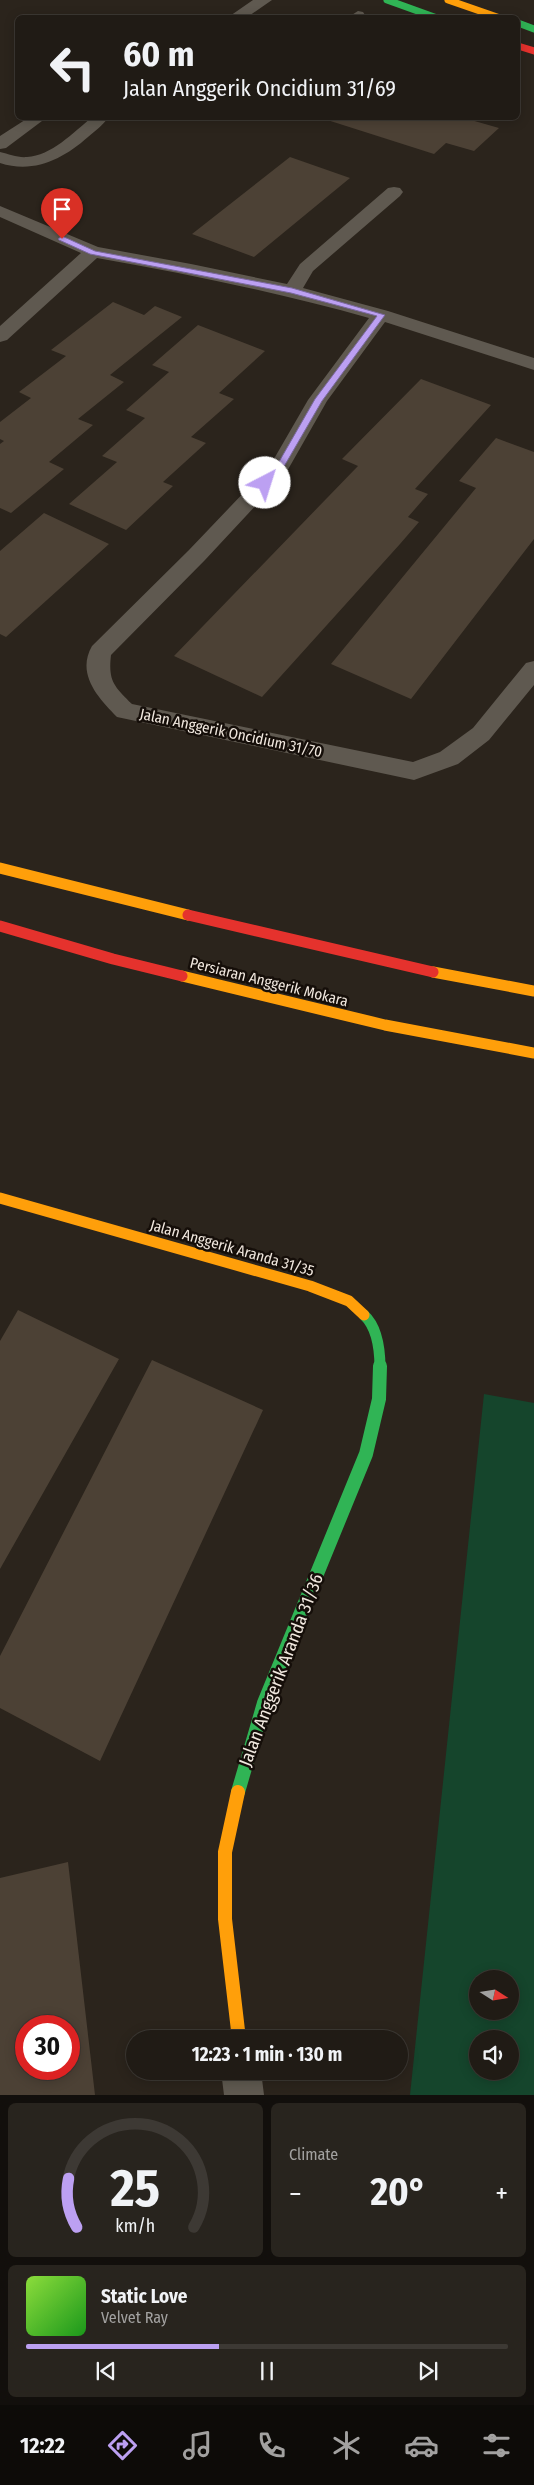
<!DOCTYPE html>
<html lang="en">
<head>
<meta charset="utf-8">
<style>
	body { margin:0; font-family:"Fira Sans Condensed",sans-serif; background:#28241e; color:#f1f3f6; height:100vh; display:flex; flex-direction:column; font-size:19px; white-space:nowrap }
	* { box-sizing:border-box; margin:0 }
	p { font-size:16px; color:#a2a1a0 }
	.icon { flex:none; width:28px; height:28px; fill:none; stroke:currentColor; stroke-width:2; stroke-linecap:round; stroke-linejoin:round }
	.map { position:relative; height:2095px; overflow:hidden }
	.side { display:flex; flex-direction:column; gap:8px; padding:8px; background:#120f0c; flex:1 }
	.side>* { flex:none }
	.hud { position:absolute; left:15px; top:15px; width:505px; height:105px; border-radius:8px; box-shadow:0 2px 12px #0003,0 0 0 1px #3d3934; background:#201b15; color:#f1f3f6; overflow:hidden }
	.needle { width:32px; rotate:102deg }
	.fabs { position:absolute; left:469px; top:1970px; display:grid; gap:10px }
	.fabs a { display:grid; place-items:center; width:50px; height:50px; border-radius:50%; background:#201b15; box-shadow:0 2px 12px #0003,0 0 0 1px #3d3934; font-size:25px }
	.speed { position:absolute; left:15px; top:2015px; display:flex; gap:10px; font-size:25px; font-weight:700; text-align:center }
	.speed>* { display:grid; place-content:center; width:65px; height:65px; border-radius:50%; background:#201b15; box-shadow:0 2px 12px #0003,0 0 0 1px #3d3934; line-height:1 }
	.speed .limit { border:8px solid #d22; background:#fff; color:#111 }
	.pin { position:absolute; display:grid; place-items:center; width:42px; height:42px; color:#fff; margin:-51px -21px; border-radius:50% 50% 50% 0; rotate:-45deg; box-shadow:0 0 5px #0007 }
	.pin .icon { rotate:45deg }
	.me { position:absolute; width:55px; margin:-28px; rotate:40deg; stroke-linejoin:round; filter:drop-shadow(0 0 4px #0008) }
	.turn { display:flex; align-items:center; gap:18px; height:105px; padding:0 25px; font-size:22px }
	.turn .icon { width:65px; height:65px; stroke-width:2.5 }
	.turn b { display:block; font-size:35px; line-height:42px }
	.big { font-size:38px; font-weight:700; line-height:1.1 }
	.side .widget { flex:1; display:flex; flex-direction:column; justify-content:center; gap:8px; min-width:0; padding:0 18px; border-radius:8px; background:#28241e }
	.side .dial { align-items:center; gap:0 }
	.dial svg { height:130px; overflow:visible; fill:none; stroke:#3d3934; stroke-width:7; stroke-linecap:round; text-anchor:middle }
	.dial text { fill:#f1f3f6; stroke:none }
	.song { display:flex; align-items:center; gap:15px }
	.cover { width:60px; height:60px; border-radius:8px; background:linear-gradient(135deg,hsl(90 70% 55%),hsl(120 70% 35%)) }
	.played { height:5px; border-radius:2px; background:linear-gradient(90deg,#bca0f2 40%,#3d3934 40%) }
	.keys { display:flex; justify-content:space-around; direction:ltr }
	.heat { display:flex; justify-content:space-between; align-items:center; font-size:28px; direction:ltr }
	.side .tiles { flex:1; display:grid; gap:8px; grid-template-columns:1fr 1fr }
	.widget:last-child { grid-column:span 2 }
	.trip { position:absolute; left:126px; top:2030px; width:282px; height:50px; border-radius:25px; background:#201b15; box-shadow:0 2px 12px #0003,0 0 0 1px #3d3934; font-weight:700; line-height:50px; text-align:center }
	.dock { display:flex; height:80px; justify-content:space-around; align-items:center; background:#0d0b08; color:#a2a1a0 }
	.dock .icon { width:35px; height:35px }
	.dock .active { color:#bca0f2 }
	.dock b { font-size:22px; color:#f1f3f6 }
	.map>svg:first-child { display:block }
</style>
</head>
<body>
<div class="map">
<svg width="534" height="2095" viewBox="0 0 534 2095">
	<rect width="100%" height="100%" fill="#2b241c"/>
	<path fill="#15452c" fill-rule="evenodd" d="M 484,1394 L 534,1403 L 534,2095 L 410,2095 ZM 478,1979 L 510,1979 L 510,2011 L 478,2011 ZM 478,2039 L 510,2039 L 510,2071 L 478,2071 Z"/>
	<path fill="#4c4135" fill-rule="evenodd" d="M 321,118 L 473,118 L 471,120 L 499,128 L 474,151 L 446,143 L 434,154 Z
		M 290,157 L 350,178 L 254,257 L 192,234 Z
		M 113,302 L 144,315 L 155,306 L 182,317 L 110,375 L 124,382 L 78,419 L 93,425 L 49,462 L 64,469 L 11,513 L 0,508 L 0,444 L 4,441 L 0,439 L 0,422 L 31,398 L 19,392 L 66,356 L 51,350 Z
		M 198,325 L 265,351 L 219,393 L 234,399 L 191,437 L 206,443 L 163,482 L 173,486 L 126,530 L 69,504 L 117,462 L 102,456 L 145,418 L 126,410 L 169,372 L 152,365 Z
		M 421,379 L 491,405 L 415,489 L 428,494 L 408,517 L 419,522 L 400,544 L 262,697 L 174,656 L 358,466 L 342,459 Z
		M 496,438 L 534,452 L 534,539 L 411,699 L 331,664 L 476,488 L 459,481 Z
		M 44,513 L 109,544 L 6,637 L 0,634 L 0,551 Z
		M 18,1310 L 119,1359 L 0,1569 L 0,1341 Z
		M 152,1360 L 263,1410 L 100,1761 L 0,1708 L 0,1656 Z
		M 68,1862 L 95,2095 L 0,2095 L 0,1878 ZM 26,2026 L 69,2026 L 69,2069 L 26,2069 Z"/>
	<g fill="none" stroke-linecap="round" stroke-linejoin="round">
		<path fill="#5f5950" fill-rule="evenodd" d="M 358,11 L 363,12 L 365,15 L 363,18 L 347,18 Z"/>
		<path fill="#5f5950" fill-rule="evenodd" d="M 253,0 L 272,0 L 246,18 L 227,18 Z
			M 28,118 L 46,118 L 6,148 L 0,149 L 0,136 Z
			M 91,118 L 108,118 C 103,125 95,131 88,137 C 63,159 34,174 0,163 L 0,152 C 9,154 18,158 27,157 C 51,156 74,132 91,118 Z
			M 394,187 L 400,188 L 403,192 L 400,196 L 313,271 L 303,288 L 388,311 L 534,358 L 534,370 L 385,322 L 327,401 L 286,473 L 205,560 L 111,655 C 108,681 114,686 132,704 L 413,762 L 440,752 L 473,728 L 526,663 L 534,661 L 534,685 L 489,740 L 458,764 L 414,780 L 117,717 C 98,698 76,674 92,646 L 189,550 L 271,464 L 308,400 L 369,318 C 279,293 189,274 97,258 L 7,340 L 0,342 L 0,326 L 81,253 L 0,217 L 0,206 L 98,247 L 191,264 L 287,284 L 300,264 L 388,188 Z
			M 221,2071 L 261,2071 L 264,2095 L 224,2095 Z"/>
		<path stroke="#30b455" stroke-width="7" d="M 387,0 L 437,18
			M 518,23 L 534,29"/>
		<path stroke="#30b455" stroke-width="11" d="M 364,1315 C 377,1327 380,1350 380,1368"/>
		<path stroke="#30b455" stroke-width="14" d="M 238,1792 L 264,1703 L 366,1454 L 379,1399 L 380,1366"/>
		<path stroke="#ff9f0a" stroke-width="7" d="M 448,0 L 500,18"/>
		<path stroke="#ff9f0a" stroke-width="11" d="M 0,868 L 188,915
			M 433,972 L 534,991
			M 182,976 L 385,1025 L 534,1053
			M 0,1198 L 310,1286 L 349,1301 L 364,1315"/>
		<path stroke="#ff9f0a" stroke-width="14" d="M 238,1792 L 225,1852 L 225,1919 L 239,2039"/>
		<path stroke="#e5322d" stroke-width="7" d="M 518,46 L 534,51"/>
		<path stroke="#e5322d" stroke-width="11" d="M 188,915 L 433,972
			M 0,926 L 113,959 L 182,976"/>
	</g>
	<path fill="#bca0f2" stroke="#7a689d" d="M 62,236 L 95,251 L 292,288 L 385,315 L 322,401 L 282,470 L 265,486 L 261,483 L 276,467 L 315,399 L 377,316 L 291,293 L 90,254 L 59,240 L 58,239 Z"/>
	<g text-anchor="middle" dominant-baseline="central" stroke-width="5" stroke-linejoin="round" paint-order="stroke">
		<g font-size="15" fill="#f1e8df" stroke="#150e09">
			<text transform="translate(231 733) rotate(12)">Jalan Anggerik Oncidium 31/70</text>
			<text transform="translate(269 982) rotate(14)">Persiaran Anggerik Mokara</text>
			<text transform="translate(232 1248) rotate(16)">Jalan Anggerik Aranda 31/35</text>
		</g>
		<g font-size="18" fill="#f1e8df" stroke="#150e09">
			<text transform="translate(281 1670) rotate(-69)">Jalan Anggerik Aranda 31/36</text>
		</g>
	</g>
</svg>
<div class="fabs">
<a><svg class="needle" viewBox="-14 -14 28 28"><path d="M0-13l5 13h-10z" fill="#e53935"/><path d="M0 13l5-13h-10z" fill="#a2a1a0"/></svg></a>
<a><svg class="icon" aria-label="sound" viewBox="0 0 24 24"><path d="M4 9h4l5-4v14l-5-4H4zM17 9q2 3 0 6"/></svg></a>
</div>
<div class="speed"><div class="limit">30</div></div>
<div class="pin" style="left:62px;top:239px;background:#d93025"><svg class="icon" aria-label="arrive" viewBox="0 0 24 24"><path d="M6 21V4h12l-3 4 3 4H6"/></svg></div>
<svg class="me" style="left:265px;top:483px" viewBox="-20 -20 40 40"><circle r="19" fill="#fff"/><path d="M0-13L10 11 0 6-10 11z" fill="#bca0f2"/></svg>
<div class="trip">12:23 · 1 min · 130 m</div>
<div class="hud">
<div class="turn"><svg class="icon" aria-label="left" viewBox="0 0 24 24"><path d="M17 20v-9H6M10 6l-5 5 5 5"/></svg><div><b>60 m</b>Jalan Anggerik Oncidium 31/69</div></div>
</div>
</div>
<section class="side">
<div class="tiles">
<div class="widget dial"><svg viewBox="0 0 100 80">
<path d="M14 69A42 42 0 1 1 86 69"/>
<path d="M14 69A42 42 0 0 1 9 39" stroke="#bca0f2"/>
<text x="50" y="56" font-size="32" font-weight="700">25</text>
<text x="50" y="72" font-size="11">km/h</text>
</svg></div>
<div class="widget"><p>Climate</p>
<div class="heat"><a>−</a><b class="big">20°</b><a>+</a></div>
</div>
<div class="widget">
<div class="song"><i class="cover"></i><div><b>Static Love</b><p>Velvet Ray</p></div></div>
<div class="played"></div>
<div class="keys"><svg class="icon" aria-label="previous" viewBox="0 0 24 24"><path d="M18 5L8 12l10 7zM5 5v14"/></svg><svg class="icon" aria-label="pause" viewBox="0 0 24 24"><path d="M8 5v14M16 5v14"/></svg><svg class="icon" aria-label="next" viewBox="0 0 24 24"><path d="M6 5l10 7-10 7zM19 5v14"/></svg></div>
</div>
</div>
</section>
<nav class="dock">
<b>12:22</b>
<svg class="icon active" aria-label="directions" viewBox="0 0 24 24"><path d="M12 3l9 9-9 9-9-9zM9 14v-3h6M13 9l2 2-2 2"/></svg>
<svg class="icon" aria-label="music" viewBox="0 0 24 24"><path d="M9 18V5l10-2v13"/><circle cx="6" cy="18" r="3"/><circle cx="16" cy="16" r="3"/></svg>
<svg class="icon" aria-label="phone" viewBox="0 0 24 24"><path d="M5 4h4l2 5-3 2q2 4 5 5l2-3 5 2v4C11 20 4 13 5 4z"/></svg>
<svg class="icon" aria-label="climate" viewBox="0 0 24 24"><path d="M12 3v18M4 7l16 10M4 17L20 7"/></svg>
<svg class="icon" aria-label="car" viewBox="0 0 24 24"><path d="M5 17H2v-5l4-1 3-4h7l3 4 3 1v5h-3M9 17h6M6 11h13"/><circle cx="7" cy="17" r="2"/><circle cx="17" cy="17" r="2"/></svg>
<svg class="icon" aria-label="filters" viewBox="0 0 24 24"><path d="M4 7h16M4 17h16"/><circle cx="9" cy="7" r="2"/><circle cx="15" cy="17" r="2"/></svg>
</nav>
</body>
</html>
